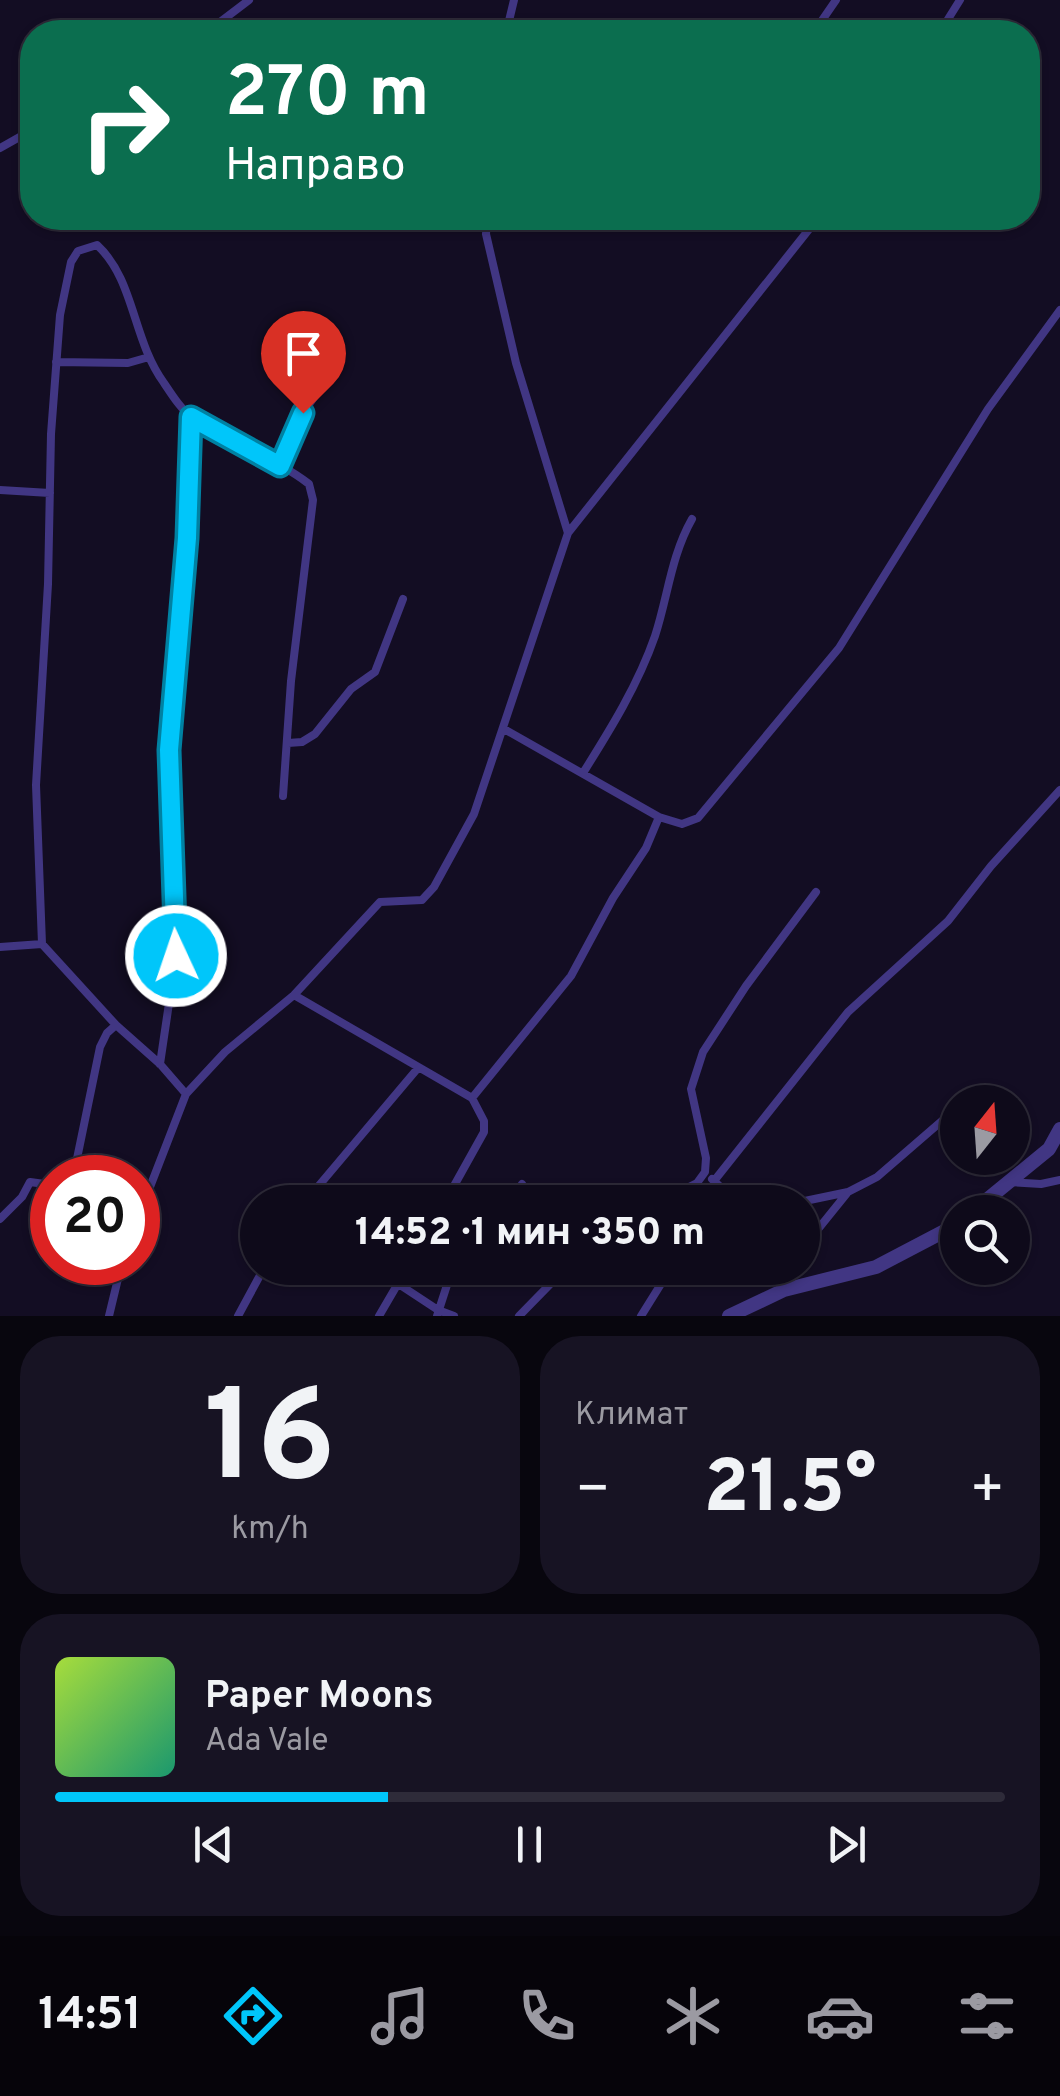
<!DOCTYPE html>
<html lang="ru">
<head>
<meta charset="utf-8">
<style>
	body { margin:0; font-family:Overpass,sans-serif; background:#171323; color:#f1f3f6; height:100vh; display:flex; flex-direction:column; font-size:38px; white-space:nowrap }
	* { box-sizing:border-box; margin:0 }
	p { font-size:32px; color:#9b9aa2 }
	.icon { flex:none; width:55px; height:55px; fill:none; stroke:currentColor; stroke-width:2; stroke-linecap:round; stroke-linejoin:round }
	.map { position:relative; height:1316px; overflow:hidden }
	.drawer { display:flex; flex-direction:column; gap:20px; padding:20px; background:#08060e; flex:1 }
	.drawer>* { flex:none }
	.top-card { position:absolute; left:20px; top:20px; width:1020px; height:210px; border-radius:40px; box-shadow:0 2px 8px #0004,0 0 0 2px #2e2b39; background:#0b6e4f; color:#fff; overflow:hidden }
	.needle { width:65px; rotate:17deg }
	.buttons { position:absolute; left:940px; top:1085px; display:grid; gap:20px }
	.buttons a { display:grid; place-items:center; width:90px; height:90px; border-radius:50%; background:#0e0a1a; box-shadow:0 2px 8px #0004,0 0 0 2px #2e2b39; font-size:50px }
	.speed { position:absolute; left:30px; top:1155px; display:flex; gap:20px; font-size:50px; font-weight:700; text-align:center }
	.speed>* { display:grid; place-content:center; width:130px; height:130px; border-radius:50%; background:#0e0a1a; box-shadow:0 2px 8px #0004,0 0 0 2px #2e2b39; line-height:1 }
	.speed .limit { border:15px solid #d22; background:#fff; color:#111 }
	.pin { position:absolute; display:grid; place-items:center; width:85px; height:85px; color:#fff; margin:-102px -42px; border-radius:50% 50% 50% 0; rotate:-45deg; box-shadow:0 0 10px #0007 }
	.pin .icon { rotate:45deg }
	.me { position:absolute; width:110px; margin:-55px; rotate:357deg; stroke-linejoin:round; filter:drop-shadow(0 0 8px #0008) }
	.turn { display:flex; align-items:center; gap:35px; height:210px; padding:0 40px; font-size:45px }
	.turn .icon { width:130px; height:130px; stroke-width:2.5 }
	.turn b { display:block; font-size:70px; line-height:85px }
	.big { font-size:75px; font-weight:800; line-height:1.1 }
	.drawer .tile { flex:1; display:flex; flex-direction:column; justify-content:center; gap:15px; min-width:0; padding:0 35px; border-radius:40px; background:#171323 }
	.drawer .dial { align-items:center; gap:0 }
	.dial b { font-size:130px; line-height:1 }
	.song { display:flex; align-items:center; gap:30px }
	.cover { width:120px; height:120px; border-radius:15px; background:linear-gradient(135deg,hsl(80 70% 55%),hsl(160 70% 35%)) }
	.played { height:10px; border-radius:5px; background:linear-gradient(90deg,#00c6fa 35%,#2e2b39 35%) }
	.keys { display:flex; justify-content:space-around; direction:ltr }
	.heat { display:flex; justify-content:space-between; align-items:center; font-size:55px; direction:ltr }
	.drawer .tiles { flex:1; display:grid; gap:20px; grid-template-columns:1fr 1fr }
	.tile:last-child { grid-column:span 2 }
	.trip { position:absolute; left:240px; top:1185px; width:580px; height:100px; border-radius:50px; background:#0e0a1a; box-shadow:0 2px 8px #0004,0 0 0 2px #2e2b39; font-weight:800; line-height:100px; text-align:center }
	.tabs { display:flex; height:160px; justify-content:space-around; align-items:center; background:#06040a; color:#9b9aa2 }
	.tabs .icon { width:70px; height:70px }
	.tabs .active { color:#00c6fa }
	.tabs b { font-size:45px; color:#f1f3f6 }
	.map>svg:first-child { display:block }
</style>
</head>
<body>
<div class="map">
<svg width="1060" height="1316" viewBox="0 0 1060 1316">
	<rect width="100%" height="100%" fill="#130d23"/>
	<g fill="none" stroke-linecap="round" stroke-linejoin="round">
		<path stroke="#413683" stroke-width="8" d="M 508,25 L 514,0
			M 207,32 L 249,0
			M 507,32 L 508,25 L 530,24 L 545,32
			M 814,32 L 836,0
			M 940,32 L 960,0
			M 0,148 L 32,130
			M 487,218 L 486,234 L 516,363 L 568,533
			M 56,362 L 128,363 L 149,357
			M 280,466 L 303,413 L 322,386
			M 0,490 L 50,493
			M 504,729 L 659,817 L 682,824 L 698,818 L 839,648 L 988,409 L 1060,310
			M 288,743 L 302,742 L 315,734 L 351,689 L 375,672 L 403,599
			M 583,773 C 610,730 638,685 655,636 C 668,596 671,556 692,519
			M 0,947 L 42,944
			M 160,1064 L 176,956 L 169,750 L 187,538 L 191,417
			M 186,1094 L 160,1064 L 116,1025 L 42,944 L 36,785 L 48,584 L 51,434 L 60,315 L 71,262 L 78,251 L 97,245 C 135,280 132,339 164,383 C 172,395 182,411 194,419 C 230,444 274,457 309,484 L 313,500 L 291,681 L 283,796
			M 472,1098 L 571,976 L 613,898 L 646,848 L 659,817
			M 963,1102 L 969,1097
			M 73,1178 L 100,1047 L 107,1033 L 116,1025
			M 712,1179 L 736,1202
			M 714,1181 L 848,1012 L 948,921 L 991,866 L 1060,790
			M 1010,1182 L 1041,1184 L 1060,1180
			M 305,1202 L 418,1068
			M 445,1202 L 484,1132 L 484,1121 L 472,1098 L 294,995 L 380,902 L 422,900 L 434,887 L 474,814 L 568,533 L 818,218
			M 509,1202 L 522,1184
			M 659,1202 L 697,1183 L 705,1172 L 706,1158 L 691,1089 L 703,1052 L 746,986 L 816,892
			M 736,1202 L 739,1198 L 778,1202
			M 800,1202 L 848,1192 L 877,1177 L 958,1107
			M 138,1218 L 186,1094 L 225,1052 L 294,995
			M 0,1219 L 22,1197 L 30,1182 L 52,1185
			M 802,1249 L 848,1192
			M 397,1283 L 438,1310 L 454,1316
			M 784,1290 L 789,1268
			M 109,1316 L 122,1262
			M 238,1316 L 264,1268
			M 379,1316 L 407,1268
			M 437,1316 L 447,1285 L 460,1268
			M 519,1316 L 566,1268
			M 641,1316 L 671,1268"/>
		<path stroke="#413683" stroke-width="14" d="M 972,1212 L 1049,1149 L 1060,1129
			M 729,1316 L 784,1290 L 876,1267 L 958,1224"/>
	</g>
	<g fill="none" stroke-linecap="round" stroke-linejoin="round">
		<g stroke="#0081a2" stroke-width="25">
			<path id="route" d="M 176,956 L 169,750 L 187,538 L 191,417 L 280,466 L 303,413"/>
		</g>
		<use href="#route" stroke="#00c6fa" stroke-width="18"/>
	</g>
</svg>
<div class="buttons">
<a><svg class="needle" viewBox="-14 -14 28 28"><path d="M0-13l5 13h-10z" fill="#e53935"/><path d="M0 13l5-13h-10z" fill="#9b9aa2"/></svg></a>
<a><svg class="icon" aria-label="search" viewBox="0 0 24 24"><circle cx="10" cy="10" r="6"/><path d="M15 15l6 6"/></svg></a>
</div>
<div class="speed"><div class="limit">20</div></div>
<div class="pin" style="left:303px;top:413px;background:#d93025"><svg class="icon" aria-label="arrive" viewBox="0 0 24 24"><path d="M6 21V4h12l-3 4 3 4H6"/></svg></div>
<svg class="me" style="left:176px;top:956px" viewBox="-20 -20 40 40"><circle r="17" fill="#00c6fa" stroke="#fff" stroke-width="3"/><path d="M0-11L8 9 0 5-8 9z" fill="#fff"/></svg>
<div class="trip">14:52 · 1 мин · 350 m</div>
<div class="top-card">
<div class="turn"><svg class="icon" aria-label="right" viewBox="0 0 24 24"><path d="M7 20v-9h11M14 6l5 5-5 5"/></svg><div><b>270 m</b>Направо</div></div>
</div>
</div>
<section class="drawer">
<div class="tiles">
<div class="tile dial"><b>16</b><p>km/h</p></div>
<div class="tile"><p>Климат</p>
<div class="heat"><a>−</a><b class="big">21.5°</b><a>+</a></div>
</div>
<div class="tile">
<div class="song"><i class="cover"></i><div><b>Paper Moons</b><p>Ada Vale</p></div></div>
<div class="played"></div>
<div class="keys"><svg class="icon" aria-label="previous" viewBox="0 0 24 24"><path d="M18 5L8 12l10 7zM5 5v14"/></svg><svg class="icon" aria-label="pause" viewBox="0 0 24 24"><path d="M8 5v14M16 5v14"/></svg><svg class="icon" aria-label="next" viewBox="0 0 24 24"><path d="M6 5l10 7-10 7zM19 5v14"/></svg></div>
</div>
</div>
</section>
<nav class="tabs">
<b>14:51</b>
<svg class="icon active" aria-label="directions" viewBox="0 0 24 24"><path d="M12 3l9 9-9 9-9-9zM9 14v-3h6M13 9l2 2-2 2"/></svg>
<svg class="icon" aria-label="music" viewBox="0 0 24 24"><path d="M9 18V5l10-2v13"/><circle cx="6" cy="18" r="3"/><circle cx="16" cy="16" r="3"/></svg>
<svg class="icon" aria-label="phone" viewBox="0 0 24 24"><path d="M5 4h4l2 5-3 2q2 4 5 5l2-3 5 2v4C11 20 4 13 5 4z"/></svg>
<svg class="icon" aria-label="climate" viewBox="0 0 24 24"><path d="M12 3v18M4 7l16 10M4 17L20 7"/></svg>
<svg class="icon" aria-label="car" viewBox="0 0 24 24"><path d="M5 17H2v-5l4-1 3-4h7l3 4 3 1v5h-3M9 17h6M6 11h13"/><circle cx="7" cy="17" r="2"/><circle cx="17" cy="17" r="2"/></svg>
<svg class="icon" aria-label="filters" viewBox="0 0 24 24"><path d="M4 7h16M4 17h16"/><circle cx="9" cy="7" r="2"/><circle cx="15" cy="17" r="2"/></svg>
</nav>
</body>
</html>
